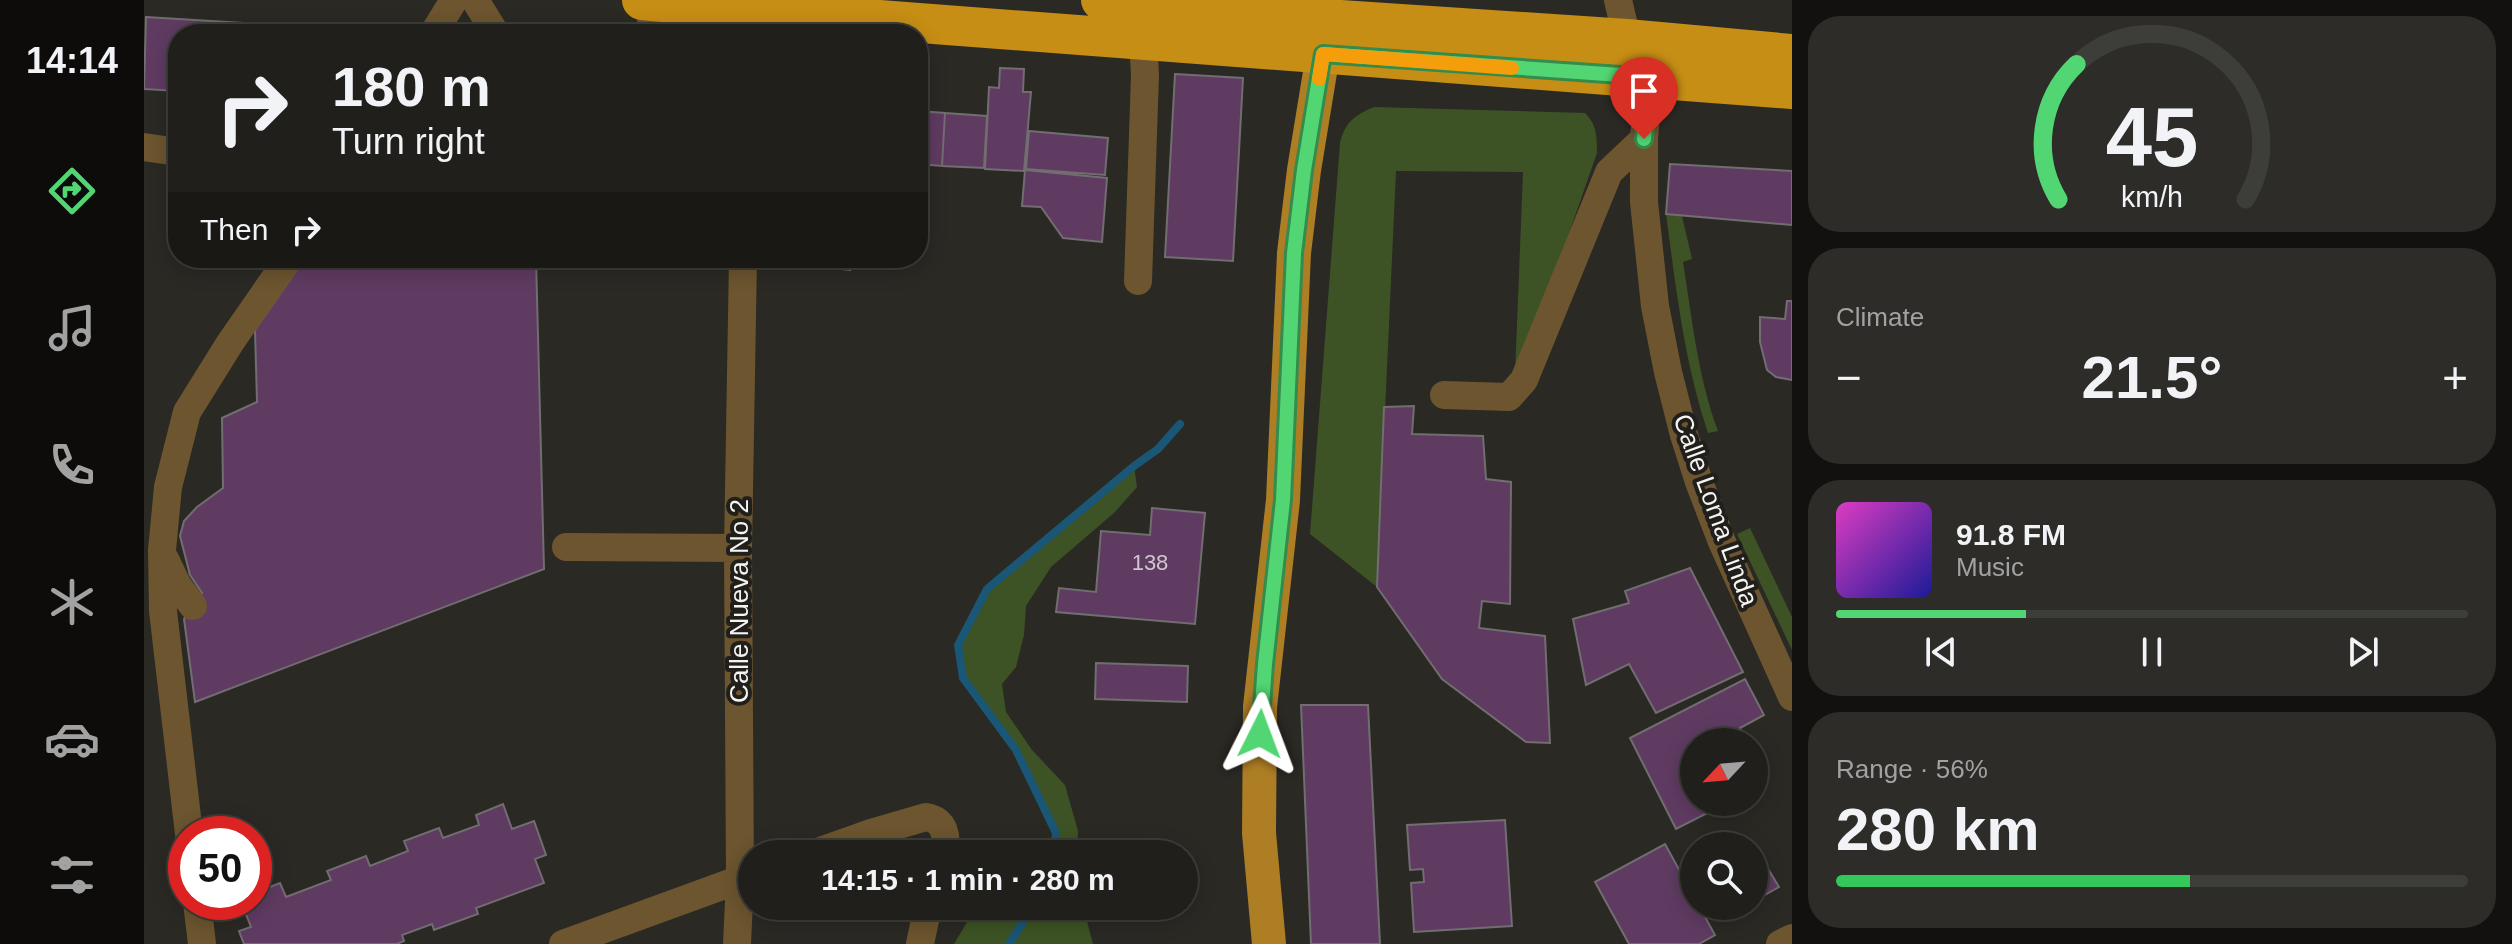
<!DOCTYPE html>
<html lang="en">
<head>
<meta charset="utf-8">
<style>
	body { margin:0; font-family:Arial,sans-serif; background:#2d2c28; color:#f1f3f6; height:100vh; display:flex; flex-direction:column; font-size:30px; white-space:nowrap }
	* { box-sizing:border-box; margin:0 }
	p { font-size:26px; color:#a2a2a3 }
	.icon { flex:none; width:44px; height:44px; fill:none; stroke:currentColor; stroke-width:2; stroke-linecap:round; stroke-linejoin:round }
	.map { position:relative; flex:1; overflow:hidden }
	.drawer { display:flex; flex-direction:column; gap:16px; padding:16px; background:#12110f; width:720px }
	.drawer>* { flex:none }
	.top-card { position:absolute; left:24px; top:24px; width:760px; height:244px; border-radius:32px; box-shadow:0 4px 20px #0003,0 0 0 2px #3d3d3a; background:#201f1b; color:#f1f3f6; overflow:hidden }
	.needle { width:52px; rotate:244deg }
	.fabs { position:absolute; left:1536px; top:728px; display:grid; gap:16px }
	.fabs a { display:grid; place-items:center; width:88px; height:88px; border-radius:50%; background:#201f1b; box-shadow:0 4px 20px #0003,0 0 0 2px #3d3d3a; font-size:40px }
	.speed { position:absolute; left:24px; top:816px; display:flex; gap:16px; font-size:40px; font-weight:700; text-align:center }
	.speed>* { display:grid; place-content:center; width:104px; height:104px; border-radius:50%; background:#201f1b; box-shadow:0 4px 20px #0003,0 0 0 2px #3d3d3a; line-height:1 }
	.speed .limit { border:12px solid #d22; background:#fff; color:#111 }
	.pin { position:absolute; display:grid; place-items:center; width:68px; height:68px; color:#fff; margin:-82px -34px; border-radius:50% 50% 50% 0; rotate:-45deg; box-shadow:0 0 8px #0007 }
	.pin .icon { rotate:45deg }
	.me { position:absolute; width:88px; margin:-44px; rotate:3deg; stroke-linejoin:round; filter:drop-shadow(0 0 6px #0008) }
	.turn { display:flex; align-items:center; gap:28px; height:168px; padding:0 32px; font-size:36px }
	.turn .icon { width:104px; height:104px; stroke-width:2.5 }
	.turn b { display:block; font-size:56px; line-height:68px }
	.then { display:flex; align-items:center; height:76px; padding:0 32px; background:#0003; gap:16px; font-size:30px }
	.big { font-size:60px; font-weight:800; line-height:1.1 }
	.drawer .tile { flex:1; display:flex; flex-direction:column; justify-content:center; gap:12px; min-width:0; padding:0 28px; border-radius:32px; background:#2d2c28 }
	.drawer .dial { align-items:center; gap:0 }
	.dial svg { height:208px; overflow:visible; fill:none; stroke:#3d3d3a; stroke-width:7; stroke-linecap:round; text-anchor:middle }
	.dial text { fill:#f1f3f6; stroke:none }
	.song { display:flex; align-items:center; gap:24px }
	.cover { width:96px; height:96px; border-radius:12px; background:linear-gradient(135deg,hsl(310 70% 55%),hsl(240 70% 35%)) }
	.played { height:8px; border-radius:4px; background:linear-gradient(90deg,#52d673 30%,#3d3d3a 30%) }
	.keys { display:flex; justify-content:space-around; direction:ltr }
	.heat { display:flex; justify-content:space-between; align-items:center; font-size:44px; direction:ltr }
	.charge { height:12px; border-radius:6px; background:linear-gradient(90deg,#34c759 56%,#3d3d3a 0) }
	.trip { position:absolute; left:594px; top:840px; width:460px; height:80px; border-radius:40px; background:#201f1b; box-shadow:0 4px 20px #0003,0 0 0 2px #3d3d3a; font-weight:800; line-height:80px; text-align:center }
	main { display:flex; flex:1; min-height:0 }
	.dock { display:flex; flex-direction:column; width:144px; justify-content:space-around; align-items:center; background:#0d0c0b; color:#a2a2a3 }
	.dock .icon { width:56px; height:56px }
	.dock .selected { color:#52d673 }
	.dock b { font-size:36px; color:#f1f3f6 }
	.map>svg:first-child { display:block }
</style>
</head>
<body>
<main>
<nav class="dock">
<b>14:14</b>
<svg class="icon selected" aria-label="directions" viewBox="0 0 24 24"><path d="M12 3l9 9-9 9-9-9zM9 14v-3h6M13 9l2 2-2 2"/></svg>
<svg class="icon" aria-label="music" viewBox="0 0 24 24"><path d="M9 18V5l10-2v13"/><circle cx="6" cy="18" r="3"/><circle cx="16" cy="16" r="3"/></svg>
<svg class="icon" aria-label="phone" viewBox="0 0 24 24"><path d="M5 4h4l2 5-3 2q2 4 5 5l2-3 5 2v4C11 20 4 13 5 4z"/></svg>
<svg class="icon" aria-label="climate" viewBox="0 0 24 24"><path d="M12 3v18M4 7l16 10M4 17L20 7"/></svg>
<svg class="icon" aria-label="car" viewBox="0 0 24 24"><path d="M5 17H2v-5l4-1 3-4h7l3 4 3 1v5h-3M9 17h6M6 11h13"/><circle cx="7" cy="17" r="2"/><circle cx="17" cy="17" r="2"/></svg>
<svg class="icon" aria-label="filters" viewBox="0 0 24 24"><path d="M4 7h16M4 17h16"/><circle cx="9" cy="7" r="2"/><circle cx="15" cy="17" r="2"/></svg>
</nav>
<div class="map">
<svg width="1648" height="944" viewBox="0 0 1648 944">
	<rect width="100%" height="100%" fill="#2a2924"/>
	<path fill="#3d5325" d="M 1230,107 L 1441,113 C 1453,125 1453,137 1453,153 L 1377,371 L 1371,375 L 1379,172 L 1252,171 L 1233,587 L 1166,534 L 1196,143 C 1201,122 1211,115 1230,107 Z
		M 1522,214 L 1538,216 L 1548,259 L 1539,262 C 1548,318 1554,378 1574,431 L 1564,433 C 1540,362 1532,288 1522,214 Z
		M 990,466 L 993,487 L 971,512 L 907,567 L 882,606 L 880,635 L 872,667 L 858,684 L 862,712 L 888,750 L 921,785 L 934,831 L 933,854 L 899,854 L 912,833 L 872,750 L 819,678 L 814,645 L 843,589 Z
		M 1606,528 L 1648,617 L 1648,650 L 1593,534 Z
		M 842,906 L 939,906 L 949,944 L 810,944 L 826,917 Z"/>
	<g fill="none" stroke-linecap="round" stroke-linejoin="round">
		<path stroke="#1a5675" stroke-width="8" d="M 909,854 L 912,833 L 872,750 L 819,678 L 814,645 L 843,589 L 990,466 L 1014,449 L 1036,424
			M 865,944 L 889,906"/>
	</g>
	<path fill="#5f3b62" stroke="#716d71" stroke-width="2" d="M 2,17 L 116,24 L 132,34 L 34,34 L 34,91 L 0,89 Z
		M 856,68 L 880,69 L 879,92 L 887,92 L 880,171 L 841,169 L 845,87 L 855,88 Z
		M 1031,74 L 1099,78 L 1089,261 L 1021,257 Z
		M 774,111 L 801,113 L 798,166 L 774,164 Z
		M 801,113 L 843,116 L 840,168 L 798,166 Z
		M 885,131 L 964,138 L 961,175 L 882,169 Z
		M 1526,164 L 1648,171 L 1648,225 L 1522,214 Z
		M 881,170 L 963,178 L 958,242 L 919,238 L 897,207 L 878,206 Z
		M 161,258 L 392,258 L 400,569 L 51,702 L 40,619 L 58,593 L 46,575 L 36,536 L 40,521 L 53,507 L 79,488 L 78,418 L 113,402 L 111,330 Z
		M 623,258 L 707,258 L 706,270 L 623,261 Z
		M 1643,301 L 1648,301 L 1648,380 L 1632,377 L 1623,370 L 1616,342 L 1616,317 L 1641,319 Z
		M 1270,406 L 1268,434 L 1339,436 L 1342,479 L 1367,482 L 1366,604 L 1338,601 L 1335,628 L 1401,636 L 1406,743 L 1382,742 L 1298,679 L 1233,587 L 1240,407 Z
		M 1008,508 L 1061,513 L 1051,624 L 912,612 L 915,588 L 952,592 L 957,531 L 1006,535 Z
		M 1546,568 L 1599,672 L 1512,713 L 1485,664 L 1442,685 L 1429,619 L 1485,603 L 1481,591 Z
		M 952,663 L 1044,666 L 1043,702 L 951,699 Z
		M 1601,679 L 1620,715 L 1596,728 L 1604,742 L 1550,742 L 1550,802 L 1585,802 L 1532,829 L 1486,738 Z
		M 1157,705 L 1224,705 L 1236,944 L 1167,944 Z
		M 359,804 L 368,829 L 390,821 L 402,855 L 391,859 L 400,883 L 332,908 L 334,914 L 290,930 L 288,924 L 258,935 L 260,941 L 253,944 L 100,944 L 95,931 L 107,927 L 97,902 L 110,902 L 110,893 L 136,883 L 142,897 L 187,880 L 183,871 L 222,856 L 226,866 L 264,851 L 260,841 L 295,828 L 299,838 L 335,825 L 332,815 Z
		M 1361,820 L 1368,926 L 1270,932 L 1267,883 L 1280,882 L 1279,869 L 1266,870 L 1263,825 Z
		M 1587,838 L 1592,846 L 1572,846 Z
		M 1521,844 L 1550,897 L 1550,906 L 1555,906 L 1571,935 L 1555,944 L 1485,944 L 1451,882 Z
		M 1617,857 L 1635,887 L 1610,901 L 1610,861 Z
		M 1576,906 L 1601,906 L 1582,917 Z"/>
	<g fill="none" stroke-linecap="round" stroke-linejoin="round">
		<path stroke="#6c552f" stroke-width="28" d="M 331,0 L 352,34
			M 1474,0 L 1483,39 L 1505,77 L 1500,139 L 1500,202 L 1511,306 L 1524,372 L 1540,435 L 1555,482 L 1578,542 L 1648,697
			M 289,34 L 310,0
			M 506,34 L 509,1
			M 0,147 L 34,152
			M 994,281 L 1001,75 L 999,40
			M 1300,395 L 1365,397 L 1380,380 L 1465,172 L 1500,139
			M 422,547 L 594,548
			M 21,559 L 34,586 L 49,606
			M 45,834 L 19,611 L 18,550 L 24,487 L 43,412 L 86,343 L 145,258
			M 668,854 L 727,833 L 782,817 C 801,820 804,837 800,854
			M 53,902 L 58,944
			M 419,944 L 608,875
			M 593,944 L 596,880 L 594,548 L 599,258
			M 776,944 L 784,906
			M 1636,944 L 1648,938"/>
		<path stroke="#ad7e24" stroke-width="34" d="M 1125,944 L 1115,833 L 1116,707 L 1139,500 L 1150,253 L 1160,170 L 1179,54 L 1181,28"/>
		<path stroke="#c78e15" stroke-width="40" d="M 498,0 L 604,10 L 1648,89
			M 957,0 L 1182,19 L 1483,39 L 1648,54"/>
	</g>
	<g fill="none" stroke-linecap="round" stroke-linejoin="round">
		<g stroke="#358b4b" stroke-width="20">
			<path id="route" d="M 1116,734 L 1121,664 L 1139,500 L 1150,253 L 1160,170 L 1179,54 L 1505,77 L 1500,139"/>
		</g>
		<use href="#route" stroke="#52d673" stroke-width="14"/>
		<path stroke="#f59e0b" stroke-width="14" d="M 1175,79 L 1179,54 L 1368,68"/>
	</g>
	<g text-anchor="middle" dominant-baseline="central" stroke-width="8" stroke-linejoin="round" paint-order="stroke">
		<g font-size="22" fill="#d0c6cd">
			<text x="1006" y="562">138</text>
		</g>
		<g font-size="26" fill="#f5f4f1" stroke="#201f1b">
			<text transform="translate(1572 510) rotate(70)">Calle Loma Linda</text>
			<text transform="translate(595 601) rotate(-90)">Calle Nueva No 2</text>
		</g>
	</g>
</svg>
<div class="fabs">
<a><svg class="needle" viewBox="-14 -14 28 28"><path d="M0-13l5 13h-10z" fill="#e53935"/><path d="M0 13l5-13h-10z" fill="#a2a2a3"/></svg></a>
<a><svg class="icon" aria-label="search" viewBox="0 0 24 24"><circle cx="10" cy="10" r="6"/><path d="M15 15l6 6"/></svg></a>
</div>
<div class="speed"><div class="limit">50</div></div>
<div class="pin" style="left:1500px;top:139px;background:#d93025"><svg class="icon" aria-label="arrive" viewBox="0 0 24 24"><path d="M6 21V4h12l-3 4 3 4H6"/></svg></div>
<svg class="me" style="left:1116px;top:734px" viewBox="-20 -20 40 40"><path d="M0-17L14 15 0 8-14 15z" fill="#52d673" stroke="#fff" stroke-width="4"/></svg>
<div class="trip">14:15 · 1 min · 280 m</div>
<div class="top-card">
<div class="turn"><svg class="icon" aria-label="right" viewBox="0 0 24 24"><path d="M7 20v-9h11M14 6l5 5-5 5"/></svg><div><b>180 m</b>Turn right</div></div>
<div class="then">Then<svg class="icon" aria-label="right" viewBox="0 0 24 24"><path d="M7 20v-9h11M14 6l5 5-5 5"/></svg></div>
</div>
</div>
<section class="drawer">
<div class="tile dial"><svg viewBox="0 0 100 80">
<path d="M14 69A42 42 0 1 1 86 69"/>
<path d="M14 69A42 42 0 0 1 21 17" stroke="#52d673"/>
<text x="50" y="56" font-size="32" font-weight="700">45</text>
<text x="50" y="72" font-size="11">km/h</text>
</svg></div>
<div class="tile"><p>Climate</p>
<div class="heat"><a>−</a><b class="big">21.5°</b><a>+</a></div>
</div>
<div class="tile">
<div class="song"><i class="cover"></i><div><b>91.8 FM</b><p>Music</p></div></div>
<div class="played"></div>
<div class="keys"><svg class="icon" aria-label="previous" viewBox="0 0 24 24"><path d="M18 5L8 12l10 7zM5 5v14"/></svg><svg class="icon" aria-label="pause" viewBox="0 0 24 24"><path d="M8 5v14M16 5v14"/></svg><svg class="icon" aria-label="next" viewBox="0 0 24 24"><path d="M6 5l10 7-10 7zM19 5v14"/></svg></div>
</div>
<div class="tile"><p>Range · 56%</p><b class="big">280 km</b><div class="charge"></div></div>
</section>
</main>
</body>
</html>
